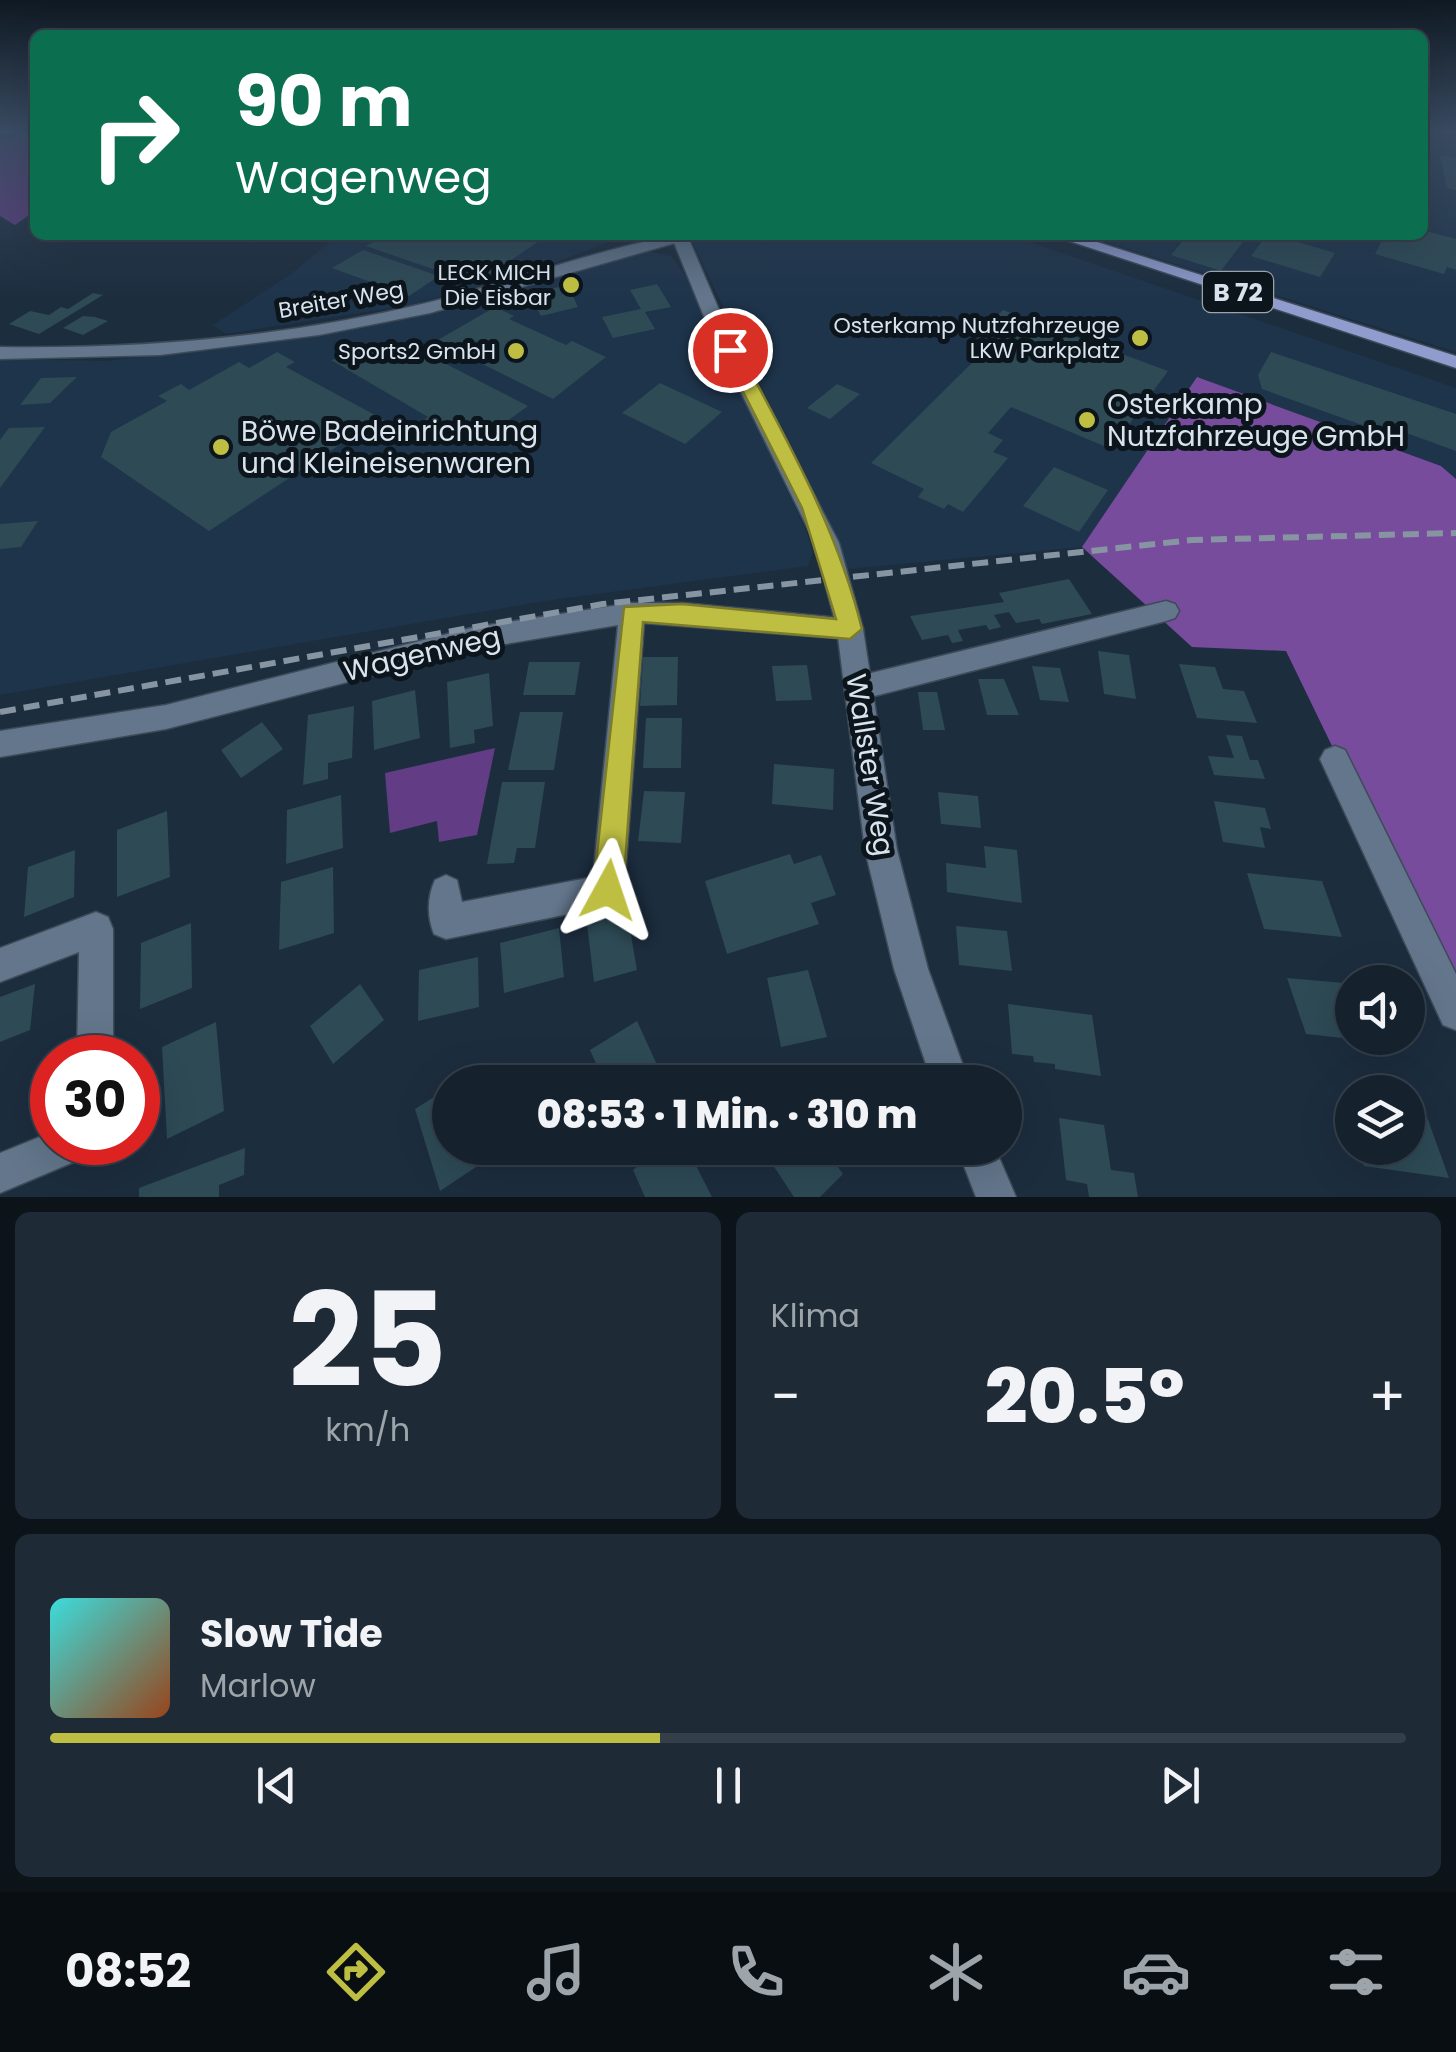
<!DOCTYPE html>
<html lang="de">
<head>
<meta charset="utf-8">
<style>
	body { margin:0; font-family:Poppins,sans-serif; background:#1e2a36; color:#f1f3f6; height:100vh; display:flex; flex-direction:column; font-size:38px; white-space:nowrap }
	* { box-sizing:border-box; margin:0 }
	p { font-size:32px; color:#9da4aa }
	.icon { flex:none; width:55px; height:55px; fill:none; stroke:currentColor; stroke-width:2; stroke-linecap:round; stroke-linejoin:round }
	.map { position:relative; height:1197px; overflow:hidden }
	.drawer { display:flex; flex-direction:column; gap:15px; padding:15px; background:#0c1319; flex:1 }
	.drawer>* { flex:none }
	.banner { position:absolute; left:30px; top:30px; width:1398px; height:210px; border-radius:15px; box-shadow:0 10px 40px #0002,0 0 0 2px #343f4a; background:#0b6e4f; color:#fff; overflow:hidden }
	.tools { position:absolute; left:1335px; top:965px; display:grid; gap:20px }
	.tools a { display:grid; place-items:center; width:90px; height:90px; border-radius:50%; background:#15222e; box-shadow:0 10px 40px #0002,0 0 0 2px #343f4a; font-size:50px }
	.speed { position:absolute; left:30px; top:1035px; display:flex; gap:20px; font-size:50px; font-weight:700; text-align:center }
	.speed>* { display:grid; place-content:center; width:130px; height:130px; border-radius:50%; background:#15222e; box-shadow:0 10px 40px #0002,0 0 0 2px #343f4a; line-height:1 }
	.speed .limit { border:15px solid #d22; background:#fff; color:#111 }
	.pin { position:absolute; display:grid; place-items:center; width:85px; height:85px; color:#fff; margin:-42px; border:5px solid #fff; border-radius:50%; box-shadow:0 2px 10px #0007 }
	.me { position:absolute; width:110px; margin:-55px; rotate:5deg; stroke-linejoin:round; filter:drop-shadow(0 0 8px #0008) }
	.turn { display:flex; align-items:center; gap:35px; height:210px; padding:0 40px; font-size:45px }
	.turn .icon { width:130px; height:130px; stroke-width:2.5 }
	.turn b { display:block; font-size:70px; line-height:85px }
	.big { font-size:75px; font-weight:800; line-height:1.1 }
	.drawer .widget { flex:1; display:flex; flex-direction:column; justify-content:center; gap:15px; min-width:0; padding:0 35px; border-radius:15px; background:#1e2a36 }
	.drawer .dial { align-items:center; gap:0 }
	.dial b { font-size:130px; line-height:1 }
	.song { display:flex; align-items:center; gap:30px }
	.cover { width:120px; height:120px; border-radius:15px; background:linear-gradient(135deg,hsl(180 70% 55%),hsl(20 70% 35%)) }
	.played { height:10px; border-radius:5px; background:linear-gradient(90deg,#bebf42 45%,#343f4a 45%) }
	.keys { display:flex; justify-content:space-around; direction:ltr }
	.heat { display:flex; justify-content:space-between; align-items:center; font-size:55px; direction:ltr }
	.drawer .tiles { flex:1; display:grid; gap:15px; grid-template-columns:1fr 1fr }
	.widget:last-child { grid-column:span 2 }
	.trip { position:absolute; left:432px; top:1065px; width:590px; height:100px; border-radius:50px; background:#15222e; box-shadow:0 10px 40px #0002,0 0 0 2px #343f4a; font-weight:800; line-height:100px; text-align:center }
	.menu { display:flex; height:160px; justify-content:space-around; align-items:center; background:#080e12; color:#9da4aa }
	.menu .icon { width:70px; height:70px }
	.menu .current { color:#bebf42 }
	.menu b { font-size:45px; color:#f1f3f6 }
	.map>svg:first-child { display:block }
</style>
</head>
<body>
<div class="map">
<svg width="1456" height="1197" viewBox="0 0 1456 1197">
	<rect width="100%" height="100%" fill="#1c2d3e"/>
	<path fill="#1e344b" d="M 1423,132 L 1456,132 L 1456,352 L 1084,235 L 1422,235 Z
		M 338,235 L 626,235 L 531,272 L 410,305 L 226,334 L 213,325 L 291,274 Z
		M 689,235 L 1009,235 L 1456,388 L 1456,479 L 1441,466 L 1197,377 L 1082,547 L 848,569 Z
		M 647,251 L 671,256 L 685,275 L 807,533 L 813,552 L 808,566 L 544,601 L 0,695 L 0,359 L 107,361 L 367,326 Z"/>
	<path fill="#623c84" d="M 25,132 L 35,132 L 35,211 L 15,225 L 0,216 L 0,140 Z
		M 495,748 L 477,835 L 439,842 L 437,821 L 390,833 L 385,773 Z"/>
	<path fill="#774c9d" d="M 1197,377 L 1441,466 L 1456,479 L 1456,1002 L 1286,651 L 1192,647 L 1082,547 Z"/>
	<path fill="#2d4a55" d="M 1440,155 L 1456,157 L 1456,190 L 1447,188 Z
		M 1422,230 L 1456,239 L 1456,270 L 1447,267 L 1444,274 L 1375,254 L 1385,235 L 1422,235 Z
		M 386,235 L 548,235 L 476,284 L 366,246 Z
		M 1188,235 L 1248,235 L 1221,271 L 1171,255 Z
		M 1267,235 L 1274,235 L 1335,253 L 1320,277 L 1251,256 Z
		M 363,250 L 439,276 L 409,296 L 332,268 Z
		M 657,284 L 671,307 L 645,312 L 655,329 L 613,338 L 602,317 L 641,309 L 630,290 Z
		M 568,285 L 578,307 L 541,316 L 529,294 Z
		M 93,293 L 103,295 L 39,334 L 9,324 L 30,311 L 49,315 L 61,307 L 68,309 Z
		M 495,307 L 514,316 L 509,319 L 566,345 L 572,341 L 606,357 L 553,399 L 436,341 Z
		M 1003,310 L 1168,371 L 1111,449 L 1011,407 L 988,433 L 1003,440 L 993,452 L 1008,458 L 963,512 L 948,504 L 944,509 L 918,497 L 924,489 L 871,463 L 1002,333 L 986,327 Z
		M 83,316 L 95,317 L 108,321 L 83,335 L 63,328 Z
		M 406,343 L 425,353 L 528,406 L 476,444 L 424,420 L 428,417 L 331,360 Z
		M 277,352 L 295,362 L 286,367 L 386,421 L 362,437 L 356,434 L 209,531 L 101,457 L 111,432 L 167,401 L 158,396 L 181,384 L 189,390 L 239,362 L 249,368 Z
		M 1271,352 L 1456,414 L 1456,451 L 1401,431 L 1403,426 L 1395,423 L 1390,435 L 1262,389 L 1258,375 Z
		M 77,377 L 50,403 L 20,405 L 41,378 Z
		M 660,383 L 722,412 L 685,444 L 622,413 Z
		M 837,384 L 860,394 L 830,419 L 807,408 Z
		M 45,427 L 0,488 L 0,440 L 9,428 Z
		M 1054,467 L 1108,490 L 1079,532 L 1023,506 Z
		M 38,521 L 21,547 L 0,549 L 0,524 Z
		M 1069,579 L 1092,614 L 1042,624 L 1039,619 L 1016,623 L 1009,612 L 994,615 L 1001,627 L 989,630 L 986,625 L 958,630 L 963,641 L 952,643 L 948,635 L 922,640 L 910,616 L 1004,602 L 999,593 Z
		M 1098,651 L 1129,655 L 1136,699 L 1104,694 Z
		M 643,657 L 678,657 L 677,705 L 640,706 Z
		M 529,662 L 580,662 L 575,695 L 523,695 Z
		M 1179,664 L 1215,667 L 1223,689 L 1244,691 L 1257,723 L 1197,718 Z
		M 807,665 L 812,700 L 776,701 L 772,666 Z
		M 1032,666 L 1060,668 L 1069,702 L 1040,700 Z
		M 489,673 L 493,726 L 474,730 L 475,743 L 450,748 L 447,682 Z
		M 978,679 L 1004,679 L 1019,715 L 987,715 Z
		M 415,690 L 420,738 L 374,750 L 372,701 Z
		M 918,692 L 937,692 L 945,730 L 923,730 Z
		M 354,706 L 352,758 L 328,763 L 328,779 L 303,785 L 308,715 Z
		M 520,712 L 563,712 L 554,770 L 508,770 Z
		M 646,718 L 682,718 L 681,768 L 643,768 Z
		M 262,722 L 283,749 L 241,778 L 221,750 Z
		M 1226,735 L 1242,736 L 1250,760 L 1258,760 L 1265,779 L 1214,775 L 1208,756 L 1234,758 Z
		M 774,764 L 834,769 L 833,810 L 772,804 Z
		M 502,782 L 545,782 L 535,848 L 517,848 L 514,863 L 487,864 Z
		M 644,791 L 685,792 L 681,843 L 638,841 Z
		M 938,792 L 978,796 L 981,828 L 941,824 Z
		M 341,795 L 343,848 L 286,864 L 287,810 Z
		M 1214,801 L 1265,808 L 1271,829 L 1260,827 L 1265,848 L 1223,842 Z
		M 167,811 L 170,877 L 117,897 L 117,830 Z
		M 984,846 L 1017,850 L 1022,903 L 947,892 L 946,863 L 986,868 Z
		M 75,850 L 74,897 L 24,917 L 28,867 Z
		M 790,854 L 794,864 L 821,855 L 836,895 L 811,903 L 819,924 L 727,954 L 705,881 Z
		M 333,867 L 334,933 L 279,950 L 281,882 Z
		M 1247,873 L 1322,881 L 1342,937 L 1264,929 Z
		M 626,906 L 637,970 L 594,982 L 586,916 Z
		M 191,923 L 192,988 L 140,1009 L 141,943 Z
		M 956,926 L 1007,931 L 1012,971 L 959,965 Z
		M 559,928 L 564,977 L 504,993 L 500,943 Z
		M 478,957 L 479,1007 L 418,1021 L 419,970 Z
		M 808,970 L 827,1037 L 781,1047 L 767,978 Z
		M 1287,978 L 1344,983 L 1352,1006 L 1352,1039 L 1306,1034 Z
		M 35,984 L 30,1030 L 0,1042 L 0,997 Z
		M 360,984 L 384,1020 L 333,1064 L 310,1026 Z
		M 1008,1004 L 1092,1015 L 1101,1076 L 1055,1069 L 1055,1064 L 1034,1062 L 1033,1056 L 1012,1054 Z
		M 637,1021 L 664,1080 L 604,1082 L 590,1050 Z
		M 216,1022 L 224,1111 L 167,1139 L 162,1047 Z
		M 450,1087 L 450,1148 L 500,1151 L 440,1191 L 415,1109 Z
		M 1408,1115 L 1427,1117 L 1449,1178 L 1364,1166 L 1359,1148 L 1408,1148 Z
		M 1059,1118 L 1104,1125 L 1111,1170 L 1134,1173 L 1138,1197 L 1089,1197 L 1087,1184 L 1066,1180 Z
		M 245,1148 L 244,1175 L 219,1185 L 219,1197 L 139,1197 L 139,1188 Z
		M 663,1148 L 687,1148 L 712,1197 L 645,1197 L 633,1170 Z
		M 776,1148 L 824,1148 L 843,1174 L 820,1197 L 794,1197 L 767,1156 Z"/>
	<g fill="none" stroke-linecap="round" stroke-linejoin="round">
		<g stroke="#3d4b59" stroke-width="3">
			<path id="street" d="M 677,235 L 689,239 L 430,313 L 319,335 L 160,355 L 0,359 L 0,347 C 143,349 287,337 426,303 C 510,282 591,251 677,235 Z
				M 1166,601 L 1175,604 L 1179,611 L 1175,618 L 1166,621 L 859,700 L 849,696 L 845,688 L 849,680 L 859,676 Z
				M 632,603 L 682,603 L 850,619 L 859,622 L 863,629 L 859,636 L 850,639 L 644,623 L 624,890 L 619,901 L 608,906 L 446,939 L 434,934 C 427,917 427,897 435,880 L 446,875 L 457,880 L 462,902 L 593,877 L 618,625 L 475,649 L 166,729 L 0,757 L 0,731 L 166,705 L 475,627 Z
				M 1335,746 L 1345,750 L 1456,974 L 1456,1030 L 1443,1025 L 1320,759 L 1325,750 Z
				M 96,912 L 108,917 L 113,929 L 113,1058 L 77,1058 L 79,952 L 0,982 L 0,948 Z
				M 52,1132 L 52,1142 L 93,1142 L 88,1156 L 0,1193 L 0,1153 Z"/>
		</g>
		<g stroke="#3d4b59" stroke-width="3">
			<path id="secondary" d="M 671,235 L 687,235 L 723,319 L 839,543 L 863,629 L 897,850 L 928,969 L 969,1082 L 932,1082 L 894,969 L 865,850 L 837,629 L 815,543 L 705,319 Z
				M 957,1148 L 995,1148 L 1016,1197 L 976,1197 Z"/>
		</g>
		<g stroke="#3d4b59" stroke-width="3">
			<path id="primary" d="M 1051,235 L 1075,235 L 1456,356 L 1456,368 Z"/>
		</g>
		<use href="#street" fill="#63768b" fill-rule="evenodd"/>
		<use href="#secondary" fill="#63768b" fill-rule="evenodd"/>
		<use href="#primary" fill="#909cce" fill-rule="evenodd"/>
		<path stroke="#8795a2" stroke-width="6" stroke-dasharray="16 8" stroke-linecap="butt" d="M 0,712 L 603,604 L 1192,540 L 1456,533"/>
	</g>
	<linearGradient id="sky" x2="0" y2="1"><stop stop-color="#0f1922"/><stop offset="0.44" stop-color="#3a4c63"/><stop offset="1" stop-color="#3a4c63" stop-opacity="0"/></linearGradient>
	<rect width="1456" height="299" fill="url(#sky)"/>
	<path fill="#bebf42" stroke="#7c7c2b" stroke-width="2.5" d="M 730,345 L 739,350 C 788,442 837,528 862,629 L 850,639 L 643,622 L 623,890 L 618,901 L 608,905 L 598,901 L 593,890 L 624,607 L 682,604 L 836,619 L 802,508 L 722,350 Z"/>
	<g fill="#bebf42" stroke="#0d151c" stroke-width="4">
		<circle cx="571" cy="285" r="10"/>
		<circle cx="1140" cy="338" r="10"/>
		<circle cx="516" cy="351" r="10"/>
		<circle cx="1087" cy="420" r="10"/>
		<circle cx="221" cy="447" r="10"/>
	</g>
	<g text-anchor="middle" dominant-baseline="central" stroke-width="10" stroke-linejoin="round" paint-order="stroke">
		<g font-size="22" fill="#d8e3ee" stroke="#0d151c" text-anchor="end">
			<text x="551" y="272">LECK MICH<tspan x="551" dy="25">Die Eisbar</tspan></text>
			<text x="1120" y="325">Osterkamp Nutzfahrzeuge<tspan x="1120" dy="25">LKW Parkplatz</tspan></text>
			<text x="496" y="351">Sports2 GmbH</text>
		</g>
		<g font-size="22" fill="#d8e3ee" stroke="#0d151c">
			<text transform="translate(341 300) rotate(-10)">Breiter Weg</text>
		</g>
		<rect fill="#0d151c" stroke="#9ba5af" stroke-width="2.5" x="1203" y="272" width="70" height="40" rx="8"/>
		<g font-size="25" font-weight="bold" fill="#d8e3ee">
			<text x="1238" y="292">B 72</text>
		</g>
		<g font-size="28" fill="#d8e3ee" stroke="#0d151c" text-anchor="start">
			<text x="1107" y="404">Osterkamp<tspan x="1107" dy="32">Nutzfahrzeuge GmbH</tspan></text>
			<text x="241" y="431">Böwe Badeinrichtung<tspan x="241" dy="32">und Kleineisenwaren</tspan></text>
		</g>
		<g font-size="28" fill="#d8e3ee" stroke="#0d151c">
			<text transform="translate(422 654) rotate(-13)">Wagenweg</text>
			<text transform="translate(870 765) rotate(81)">Wallster Weg</text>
		</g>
	</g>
</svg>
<div class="tools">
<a><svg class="icon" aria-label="sound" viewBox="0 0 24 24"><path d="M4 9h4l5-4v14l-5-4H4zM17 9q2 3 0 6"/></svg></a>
<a><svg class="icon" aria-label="layers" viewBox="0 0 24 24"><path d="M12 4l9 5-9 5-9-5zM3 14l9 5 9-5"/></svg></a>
</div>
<div class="speed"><div class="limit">30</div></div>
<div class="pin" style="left:730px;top:350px;background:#d93025"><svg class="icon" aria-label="arrive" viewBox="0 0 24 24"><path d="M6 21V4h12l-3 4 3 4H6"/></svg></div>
<svg class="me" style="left:608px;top:890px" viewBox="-20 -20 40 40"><path d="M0-17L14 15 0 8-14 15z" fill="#bebf42" stroke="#fff" stroke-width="4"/></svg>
<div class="trip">08:53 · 1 Min. · 310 m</div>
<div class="banner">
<div class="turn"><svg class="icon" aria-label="right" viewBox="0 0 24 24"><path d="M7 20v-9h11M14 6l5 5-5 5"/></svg><div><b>90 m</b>Wagenweg</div></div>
</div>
</div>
<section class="drawer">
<div class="tiles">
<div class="widget dial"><b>25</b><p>km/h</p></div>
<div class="widget"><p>Klima</p>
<div class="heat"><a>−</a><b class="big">20.5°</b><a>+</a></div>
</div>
<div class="widget">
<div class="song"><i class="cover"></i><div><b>Slow Tide</b><p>Marlow</p></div></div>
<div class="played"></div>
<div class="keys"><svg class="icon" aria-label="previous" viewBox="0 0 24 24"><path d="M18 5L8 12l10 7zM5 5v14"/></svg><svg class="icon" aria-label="pause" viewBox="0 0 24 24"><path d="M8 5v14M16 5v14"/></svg><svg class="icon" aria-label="next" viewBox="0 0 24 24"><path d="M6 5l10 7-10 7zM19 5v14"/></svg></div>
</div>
</div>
</section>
<nav class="menu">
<b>08:52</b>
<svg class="icon current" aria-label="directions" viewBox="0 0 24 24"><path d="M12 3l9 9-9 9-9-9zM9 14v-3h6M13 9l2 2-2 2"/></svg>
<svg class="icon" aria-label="music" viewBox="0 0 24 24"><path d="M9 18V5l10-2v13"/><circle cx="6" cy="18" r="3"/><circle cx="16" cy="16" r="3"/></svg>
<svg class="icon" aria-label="phone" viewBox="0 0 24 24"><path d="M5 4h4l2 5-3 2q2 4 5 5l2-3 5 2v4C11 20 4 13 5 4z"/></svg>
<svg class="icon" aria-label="climate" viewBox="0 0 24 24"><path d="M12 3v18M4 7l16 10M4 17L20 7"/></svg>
<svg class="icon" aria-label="car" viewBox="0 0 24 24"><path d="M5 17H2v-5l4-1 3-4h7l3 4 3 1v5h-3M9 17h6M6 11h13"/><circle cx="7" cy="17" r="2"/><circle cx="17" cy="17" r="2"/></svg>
<svg class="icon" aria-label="filters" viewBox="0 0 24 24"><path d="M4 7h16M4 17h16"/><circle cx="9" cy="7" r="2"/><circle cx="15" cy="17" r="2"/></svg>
</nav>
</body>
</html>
